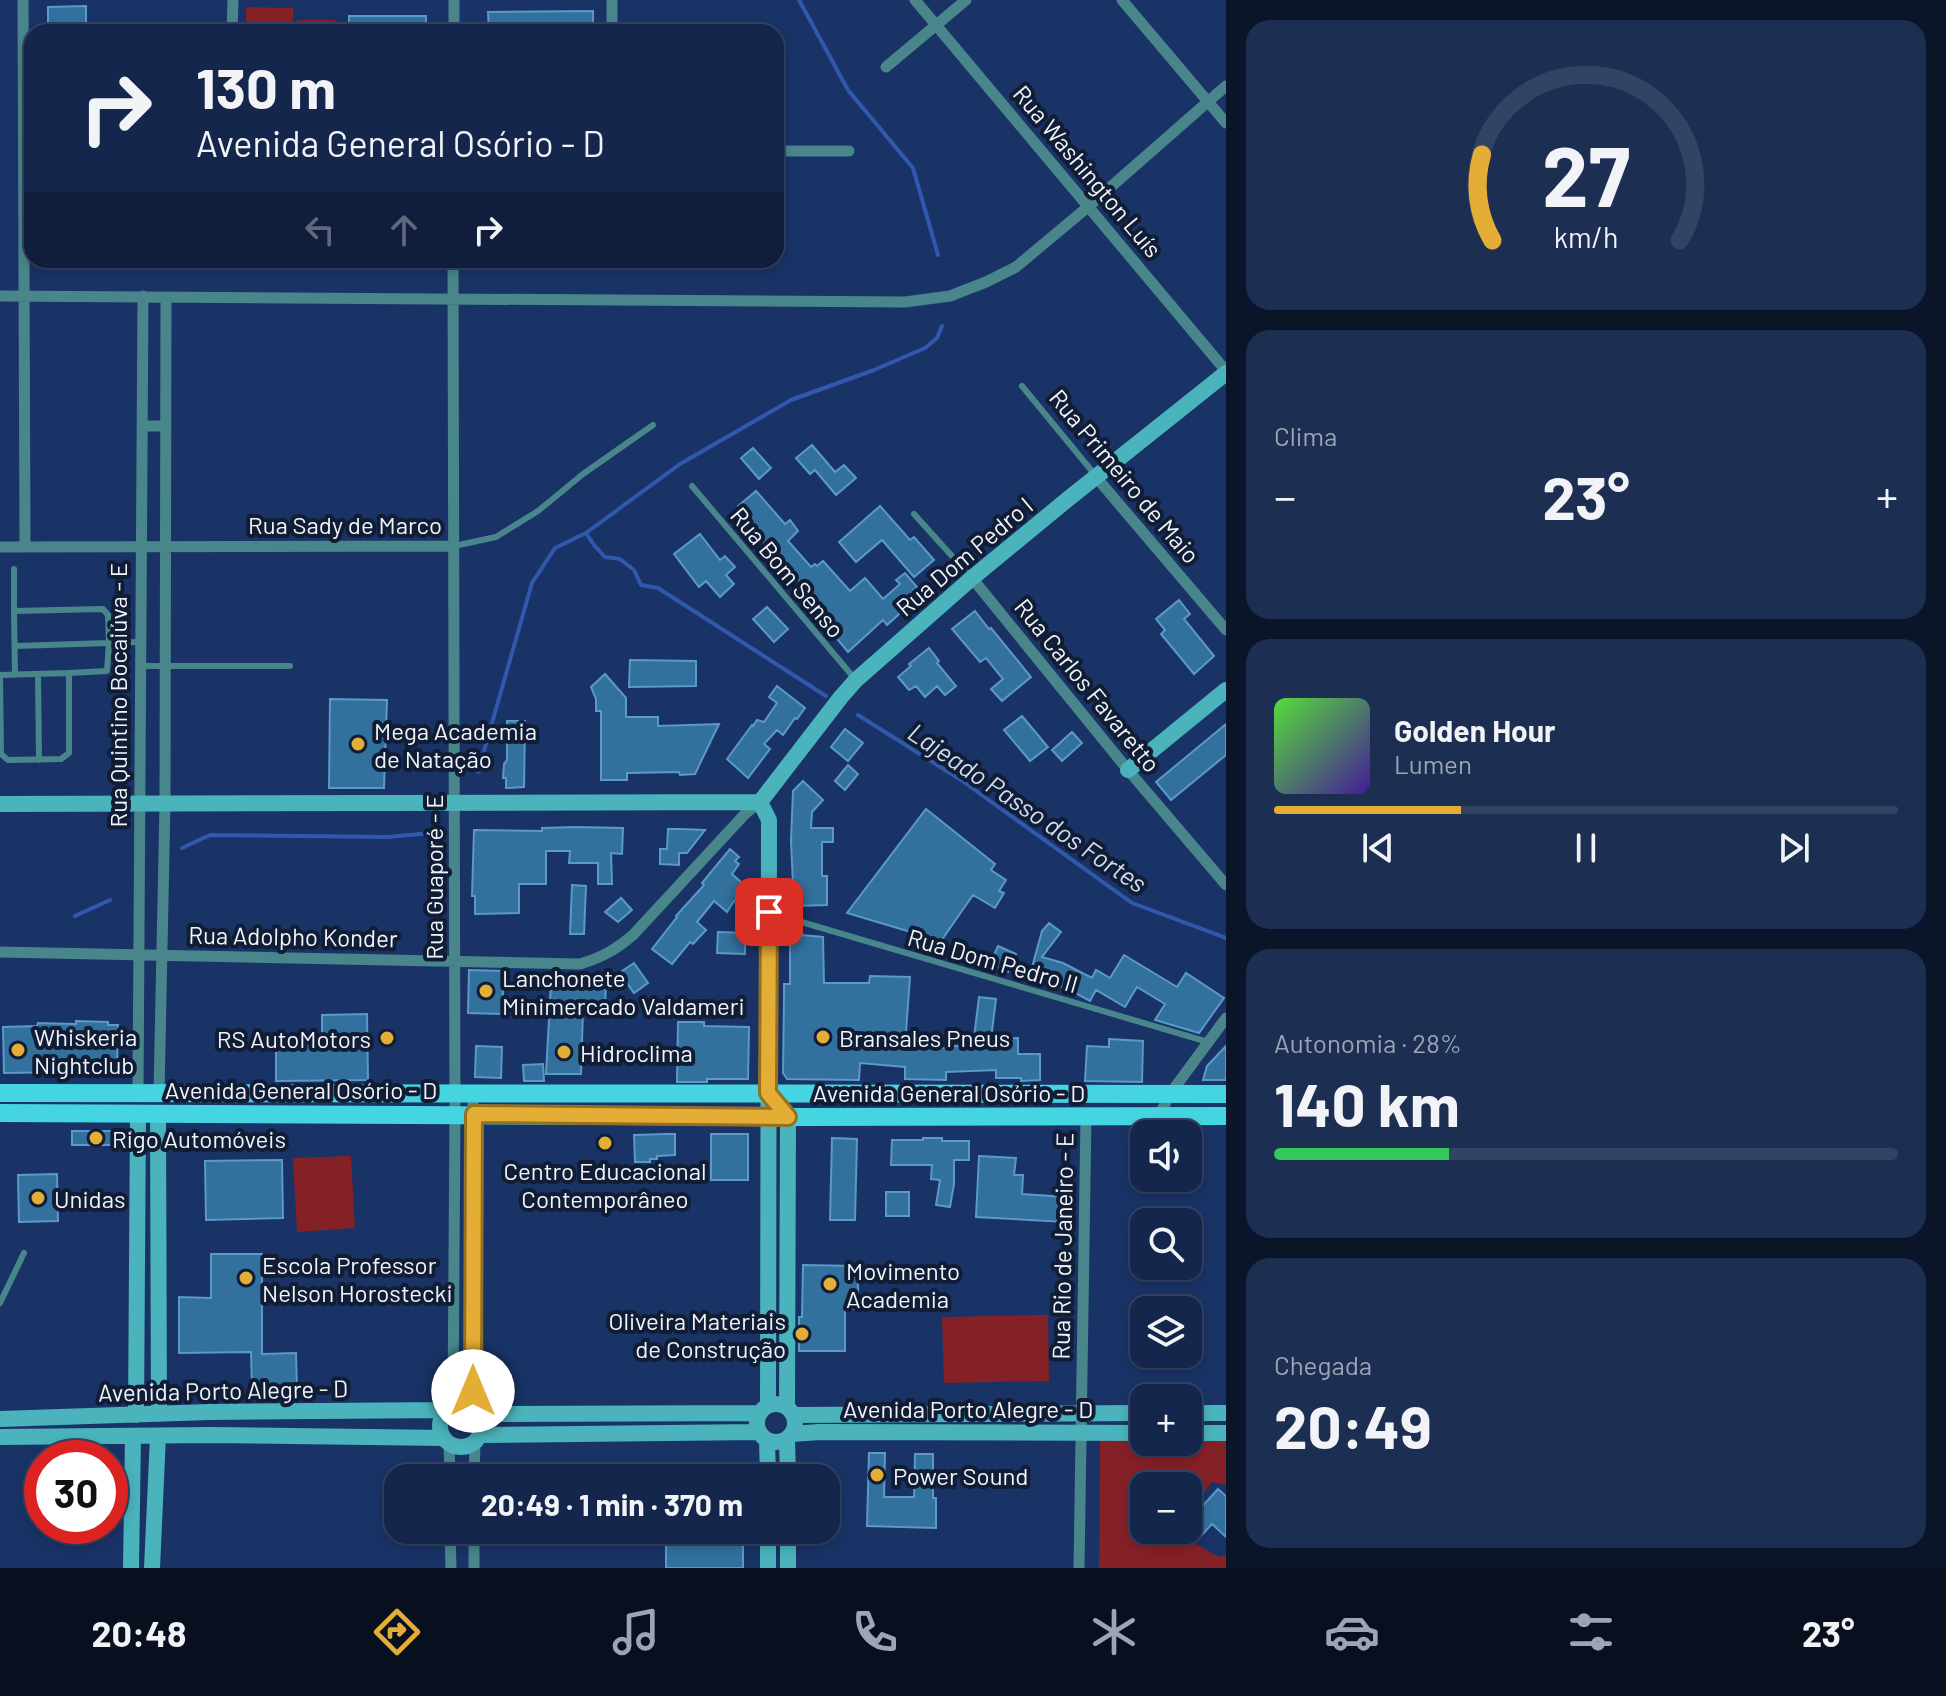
<!DOCTYPE html>
<html lang="pt">
<head>
<meta charset="utf-8">
<style>
	body { margin:0; font-family:Barlow,sans-serif; background:#1d2e53; color:#f1f3f6; height:100vh; display:flex; flex-direction:column; font-size:30px; white-space:nowrap }
	* { box-sizing:border-box; margin:0 }
	p { font-size:26px; color:#9da5b5 }
	.icon { flex:none; width:44px; height:44px; fill:none; stroke:currentColor; stroke-width:2; stroke-linecap:round; stroke-linejoin:round }
	.map { position:relative; flex:1; overflow:hidden }
	.sheet { display:flex; flex-direction:column; gap:20px; padding:20px; background:#0b152a; width:720px }
	.sheet>* { flex:none }
	.hud { position:absolute; left:24px; top:24px; width:760px; height:244px; border-radius:24px; box-shadow:0 4px 12px #0003,0 0 0 2px #334364; background:#14264c; color:#f1f3f6; overflow:hidden }
	.fabs { position:absolute; left:1130px; top:1120px; display:grid; gap:16px }
	.fabs a { display:grid; place-items:center; width:72px; height:72px; border-radius:16px; background:#14264c; box-shadow:0 4px 12px #0003,0 0 0 2px #334364; font-size:40px }
	.speed { position:absolute; left:24px; top:1440px; display:flex; gap:16px; font-size:40px; font-weight:700; text-align:center }
	.speed>* { display:grid; place-content:center; width:104px; height:104px; border-radius:50%; background:#14264c; box-shadow:0 4px 12px #0003,0 0 0 2px #334364; line-height:1 }
	.speed .limit { border:12px solid #d22; background:#fff; color:#111 }
	.pin { position:absolute; display:grid; place-items:center; width:68px; height:68px; color:#fff; margin:-34px; border-radius:16px; box-shadow:0 4px 12px #0006 }
	.me { position:absolute; width:88px; margin:-44px; rotate:0deg; stroke-linejoin:round; filter:drop-shadow(0 0 6px #0008) }
	.turn { display:flex; align-items:center; gap:28px; height:168px; padding:0 40px; font-size:36px }
	.turn .icon { width:104px; height:104px; stroke-width:2.5 }
	.turn b { display:block; font-size:56px; line-height:68px }
	.lanes { display:flex; align-items:center; height:76px; padding:0 40px; background:#0003; justify-content:center; gap:40px; direction:ltr }
	.lanes .off { opacity:.35 }
	.big { font-size:60px; font-weight:700; line-height:1.1 }
	.sheet .tile { flex:1; display:flex; flex-direction:column; justify-content:center; gap:12px; min-width:0; padding:0 28px; border-radius:24px; background:#1d2e53 }
	.sheet .dial { align-items:center; gap:0 }
	.dial svg { height:208px; overflow:visible; fill:none; stroke:#334364; stroke-width:7; stroke-linecap:round; text-anchor:middle }
	.dial text { fill:#f1f3f6; stroke:none }
	.song { display:flex; align-items:center; gap:24px }
	.cover { width:96px; height:96px; border-radius:12px; background:linear-gradient(135deg,hsl(110 70% 55%),hsl(260 70% 35%)) }
	.played { height:8px; border-radius:4px; background:linear-gradient(90deg,#e4ad35 30%,#334364 30%) }
	.keys { display:flex; justify-content:space-around; direction:ltr }
	.heat { display:flex; justify-content:space-between; align-items:center; font-size:44px; direction:ltr }
	.charge { height:12px; border-radius:6px; background:linear-gradient(90deg,#34c759 28%,#334364 0) }
	.trip { position:absolute; left:384px; top:1464px; width:456px; height:80px; border-radius:24px; background:#14264c; box-shadow:0 4px 12px #0003,0 0 0 2px #334364; font-weight:700; line-height:80px; text-align:center }
	.tabs { display:flex; height:128px; justify-content:space-around; align-items:center; background:#080f1e; color:#9da5b5 }
	.tabs .icon { width:56px; height:56px }
	.tabs .selected { color:#e4ad35 }
	.tabs b { font-size:36px; color:#f1f3f6 }
	main { display:flex; flex:1; min-height:0 }
	.map>svg:first-child { display:block }
</style>
</head>
<body>
<main>
<div class="map">
<svg width="1226" height="1568" viewBox="0 0 1226 1568">
	<rect width="100%" height="100%" fill="#1a3366"/>
	<path fill="#842127" d="M 246,7 L 293,8 L 293,32 L 246,32 Z
		M 297,20 L 335,20 L 335,32 L 297,32 Z
		M 351,1156 L 355,1228 L 297,1232 L 293,1158 Z
		M 1048,1315 L 1049,1381 L 944,1383 L 942,1317 Z
		M 1100,1439 L 1144,1439 L 1144,1442 L 1188,1442 L 1188,1439 L 1226,1439 L 1226,1485 L 1212,1482 L 1188,1513 L 1188,1486 L 1144,1486 L 1144,1530 L 1184,1530 L 1192,1542 L 1219,1557 L 1226,1555 L 1226,1568 L 1099,1568 Z"/>
	<g fill="none" stroke-linecap="round" stroke-linejoin="round">
		<path stroke="#3059ad" stroke-width="4" d="M 799,0 L 848,90 L 913,168 L 938,255
			M 586,533 L 594,545 L 605,557 L 620,559 L 634,570 L 641,585 L 658,588 L 826,696
			M 858,715 L 961,780 L 1132,903 L 1226,938
			M 478,772 L 532,583 L 555,548 L 586,533 L 680,464 L 791,400 L 874,370 L 925,348 L 937,338 L 942,326
			M 182,848 L 210,835 L 388,837 L 431,833
			M 75,916 L 110,900"/>
	</g>
	<path fill="#32719d" stroke="#5b99c8" stroke-width="2" d="M 86,6 L 86,32 L 48,32 L 48,7 Z
		M 593,11 L 593,30 L 489,32 L 488,12 Z
		M 349,16 L 426,16 L 426,32 L 349,32 Z
		M 812,445 L 835,472 L 844,465 L 856,478 L 836,495 L 815,470 L 810,474 L 796,458 Z
		M 753,448 L 771,468 L 759,479 L 741,458 Z
		M 756,491 L 785,524 L 790,520 L 798,531 L 788,541 L 811,567 L 815,564 L 817,566 L 823,561 L 850,591 L 865,578 L 883,599 L 900,584 L 896,580 L 905,573 L 917,587 L 913,590 L 918,597 L 887,625 L 883,620 L 848,652 L 814,611 L 820,606 L 793,574 L 789,577 L 780,566 L 782,564 L 754,532 L 758,529 L 738,506 Z
		M 880,506 L 910,540 L 914,537 L 934,560 L 914,577 L 882,540 L 856,562 L 839,542 Z
		M 700,534 L 720,560 L 725,556 L 735,567 L 726,575 L 734,584 L 720,597 L 706,581 L 699,587 L 674,554 Z
		M 1179,600 L 1190,614 L 1184,619 L 1214,656 L 1194,674 L 1161,634 L 1165,630 L 1156,619 Z
		M 767,607 L 788,629 L 774,642 L 753,619 Z
		M 975,611 L 989,629 L 991,628 L 1031,677 L 1002,701 L 991,689 L 1003,679 L 986,658 L 980,662 L 952,629 Z
		M 929,648 L 939,661 L 937,663 L 956,686 L 945,695 L 937,686 L 925,697 L 916,686 L 909,690 L 898,677 L 911,666 L 909,664 Z
		M 630,660 L 696,661 L 696,686 L 629,687 Z
		M 605,674 L 626,698 L 626,717 L 658,717 L 658,726 L 719,724 L 695,774 L 680,775 L 679,772 L 627,773 L 627,780 L 601,780 L 601,711 L 596,711 L 596,699 L 591,687 Z
		M 777,686 L 805,708 L 797,719 L 795,718 L 783,735 L 777,730 L 764,744 L 770,749 L 748,778 L 727,759 L 752,725 L 753,726 L 757,720 L 764,722 L 777,703 L 769,697 Z
		M 330,699 L 387,700 L 384,788 L 329,788 Z
		M 1022,716 L 1048,747 L 1030,761 L 1004,730 Z
		M 507,721 L 525,721 L 524,787 L 506,788 L 506,778 L 503,778 L 504,764 L 507,760 Z
		M 1226,724 L 1226,755 L 1171,800 L 1156,782 Z
		M 845,729 L 863,743 L 848,761 L 831,747 Z
		M 1072,732 L 1082,743 L 1062,761 L 1052,750 Z
		M 848,765 L 858,774 L 845,790 L 835,781 Z
		M 803,781 L 823,800 L 812,812 L 811,828 L 833,828 L 833,842 L 822,842 L 822,876 L 827,876 L 827,905 L 794,906 L 791,841 L 793,791 Z
		M 926,809 L 995,864 L 991,870 L 1006,880 L 999,891 L 1004,893 L 995,908 L 973,895 L 941,941 L 847,913 Z
		M 577,827 L 623,828 L 622,854 L 611,853 L 612,884 L 598,884 L 598,863 L 569,863 L 570,851 L 546,851 L 546,884 L 519,884 L 519,913 L 475,914 L 475,896 L 472,896 L 474,830 L 542,831 L 542,828 Z
		M 668,829 L 679,829 L 705,830 L 687,853 L 679,853 L 679,865 L 660,864 L 660,849 L 667,849 Z
		M 730,849 L 739,857 L 735,861 L 739,864 L 732,874 L 741,882 L 742,897 L 738,903 L 734,901 L 727,912 L 714,901 L 697,922 L 706,930 L 693,944 L 690,942 L 672,964 L 652,949 L 677,917 L 676,916 L 704,885 L 702,883 Z
		M 572,885 L 586,886 L 584,934 L 570,934 Z
		M 621,898 L 632,910 L 618,922 L 605,912 Z
		M 1049,923 L 1061,932 L 1042,957 L 1063,963 L 1092,978 L 1096,970 L 1110,978 L 1124,955 L 1177,987 L 1186,973 L 1224,998 L 1199,1033 L 1155,1020 L 1165,1004 L 1137,987 L 1125,1007 L 1096,990 L 1090,1001 L 1066,988 L 1029,978 L 1042,931 Z
		M 790,929 L 802,930 L 802,935 L 823,937 L 824,983 L 869,983 L 870,976 L 910,977 L 905,1046 L 928,1046 L 929,1048 L 945,1048 L 948,1046 L 973,1046 L 979,997 L 996,999 L 991,1039 L 1018,1038 L 1018,1054 L 1040,1054 L 1040,1080 L 1021,1081 L 1021,1078 L 996,1078 L 996,1070 L 946,1072 L 946,1080 L 905,1079 L 905,1067 L 860,1063 L 859,1080 L 787,1079 L 783,1073 L 784,999 L 784,984 L 790,984 Z
		M 718,932 L 745,933 L 745,954 L 717,953 Z
		M 998,946 L 1016,954 L 1008,972 L 990,964 Z
		M 634,963 L 648,983 L 634,993 L 622,976 L 622,971 Z
		M 469,970 L 504,971 L 502,1014 L 468,1013 Z
		M 588,981 L 606,981 L 605,1010 L 583,1010 L 581,1074 L 546,1074 L 551,983 L 588,984 Z
		M 367,1014 L 368,1080 L 276,1081 L 276,1045 L 322,1044 L 322,1015 Z
		M 76,1021 L 108,1022 L 108,1025 L 118,1025 L 117,1065 L 72,1064 L 71,1072 L 4,1073 L 3,1027 L 37,1026 L 38,1023 L 76,1024 Z
		M 678,1022 L 704,1022 L 704,1026 L 749,1027 L 748,1079 L 707,1079 L 707,1082 L 677,1082 Z
		M 1109,1039 L 1143,1041 L 1142,1082 L 1085,1081 L 1087,1046 L 1109,1047 Z
		M 476,1046 L 502,1047 L 501,1078 L 475,1077 Z
		M 1226,1046 L 1226,1080 L 1203,1080 L 1207,1066 Z
		M 543,1064 L 544,1081 L 524,1081 L 523,1065 Z
		M 72,1131 L 119,1131 L 119,1145 L 72,1145 Z
		M 667,1134 L 675,1134 L 675,1155 L 657,1156 L 657,1159 L 650,1159 L 650,1162 L 635,1162 L 634,1135 Z
		M 711,1134 L 748,1134 L 748,1180 L 711,1180 Z
		M 832,1138 L 857,1139 L 855,1220 L 830,1220 Z
		M 923,1138 L 942,1138 L 942,1141 L 969,1141 L 969,1160 L 954,1160 L 954,1184 L 950,1207 L 936,1205 L 940,1180 L 931,1179 L 932,1165 L 891,1165 L 892,1140 L 923,1140 Z
		M 979,1156 L 1016,1158 L 1014,1175 L 1023,1175 L 1022,1194 L 1066,1197 L 1065,1222 L 976,1217 Z
		M 282,1160 L 283,1218 L 206,1220 L 205,1161 Z
		M 57,1174 L 58,1221 L 19,1222 L 18,1175 Z
		M 886,1192 L 909,1192 L 909,1216 L 886,1216 Z
		M 211,1254 L 262,1254 L 262,1354 L 296,1353 L 297,1390 L 272,1391 L 272,1388 L 252,1388 L 251,1352 L 179,1353 L 179,1297 L 211,1298 Z
		M 803,1265 L 858,1266 L 858,1309 L 845,1309 L 845,1351 L 799,1351 L 799,1317 L 802,1317 Z
		M 869,1453 L 885,1453 L 884,1497 L 914,1497 L 915,1454 L 933,1454 L 933,1498 L 936,1498 L 936,1528 L 867,1526 Z
		M 1218,1489 L 1226,1496 L 1226,1537 L 1212,1524 L 1199,1538 L 1188,1528 L 1200,1514 L 1197,1512 Z
		M 743,1544 L 743,1568 L 666,1568 L 666,1545 Z"/>
	<g fill="none" stroke-linecap="round" stroke-linejoin="round">
		<path stroke="#49868b" stroke-width="6" d="M 1022,386 L 1096,476
			M 692,486 L 855,679
			M 914,514 L 970,576
			M 454,546 L 496,537 L 538,511 L 583,474 L 653,425
			M 14,569 L 14,611 L 103,609 L 108,615 L 109,643 L 141,642
			M 14,611 L 15,675
			M 16,646 L 109,643 L 107,671 L 69,673
			M 141,666 L 290,666
			M 69,673 L 69,753 L 61,759 L 8,760 L 1,754 L 0,675 Z
			M 38,674 L 39,760
			M 771,913 L 1208,1042
			M 0,1303 L 24,1253"/>
		<path stroke="#49868b" stroke-width="11" d="M 23,0 L 25,547
			M 454,0 L 454,32
			M 915,0 L 1226,371
			M 1122,0 L 1226,123
			M 232,32 L 233,0
			M 612,32 L 612,0
			M 886,67 L 966,0
			M 776,151 L 849,151
			M 0,296 L 905,302 L 950,296 L 986,282 L 1016,267 L 1089,206 L 1226,86
			M 142,426 L 166,426
			M 1096,477 L 1226,630
			M 0,547 L 454,546
			M 972,578 L 1128,770 L 1226,885
			M 0,952 L 580,964 C 603,957 615,950 633,935 L 745,814 L 760,802
			M 138,1093 L 143,296
			M 159,1093 L 165,804 L 166,297
			M 473,1093 L 473,1409
			M 1159,1116 L 1170,1094 L 1226,1018
			M 453,1406 L 455,1114 L 453,260
			M 449,1443 L 450,1478
			M 474,1478 L 475,1441
			M 450,1530 L 451,1568
			M 474,1568 L 474,1530
			M 1079,1568 L 1086,1116"/>
		<path stroke="#4ab3bb" stroke-width="16" d="M 1128,770 L 1226,690
			M 760,802 L 841,697 L 856,680 L 972,578 L 1068,499 L 1226,373
			M 760,802 L 769,820 L 768,1405
			M 0,804 L 760,802
			M 782,1110 L 788,1117 L 787,1406
			M 158,1113 L 159,1414
			M757 1423a19 19 0 1 1 38 0a19 19 0 1 1-38 0Z
			M440 1426a21 21 0 1 1 42 0a21 21 0 1 1-42 0Z
			M 1188,1413 L 1226,1413
			M 478,1414 L 759,1413
			M 136,1415 L 138,1113
			M 794,1415 L 1144,1413
			M 0,1419 L 209,1412 L 447,1410
			M 1188,1433 L 1226,1433
			M 792,1434 L 819,1432 L 1144,1433
			M 479,1435 L 759,1432
			M 0,1437 L 210,1435 L 444,1438
			M 787,1439 L 788,1478
			M 767,1440 L 768,1478
			M 768,1530 L 768,1568
			M 788,1530 L 788,1568
			M 131,1568 L 133,1436
			M 152,1568 L 158,1436"/>
		<path stroke="#44d5e0" stroke-width="18" d="M 0,1093 L 1226,1094
			M 0,1113 L 804,1117 L 1226,1116"/>
	</g>
	<g fill="none" stroke-linecap="round" stroke-linejoin="round">
		<g stroke="#947022" stroke-width="20">
			<path id="route" d="M 473,1391 L 474,1114 L 788,1117 L 768,1093 L 769,912"/>
		</g>
		<use href="#route" stroke="#e4ad35" stroke-width="14"/>
	</g>
	<g fill="#e4ad35" stroke="#111d34" stroke-width="3">
		<circle cx="358" cy="744" r="8"/>
		<circle cx="486" cy="991" r="8"/>
		<circle cx="823" cy="1037" r="8"/>
		<circle cx="387" cy="1038" r="8"/>
		<circle cx="18" cy="1050" r="8"/>
		<circle cx="564" cy="1052" r="8"/>
		<circle cx="96" cy="1138" r="8"/>
		<circle cx="605" cy="1143" r="8"/>
		<circle cx="38" cy="1198" r="8"/>
		<circle cx="246" cy="1278" r="8"/>
		<circle cx="830" cy="1284" r="8"/>
		<circle cx="802" cy="1334" r="8"/>
		<circle cx="877" cy="1475" r="8"/>
	</g>
	<g text-anchor="middle" dominant-baseline="central" stroke-width="8" stroke-linejoin="round" paint-order="stroke">
		<g font-size="24" fill="#f1f5fb" stroke="#111d34">
			<text transform="translate(1088 171) rotate(50)">Rua Washington Luís</text>
			<text transform="translate(1125 476) rotate(50)">Rua Primeiro de Maio</text>
			<text x="345" y="524">Rua Sady de Marco</text>
			<text transform="translate(964 556) rotate(-40)">Rua Dom Pedro I</text>
			<text transform="translate(788 572) rotate(50)">Rua Bom Senso</text>
			<text transform="translate(1088 685) rotate(51)">Rua Carlos Favaretto</text>
			<text transform="translate(117 695) rotate(-90)">Rua Quintino Bocaiúva - E</text>
			<text transform="translate(433 877) rotate(-90)">Rua Guaporé - E</text>
			<text transform="translate(293 936) rotate(1)">Rua Adolpho Konder</text>
			<text transform="translate(993 960) rotate(16)">Rua Dom Pedro II</text>
			<text x="301" y="1089">Avenida General Osório - D</text>
			<text x="949" y="1092">Avenida General Osório - D</text>
			<text transform="translate(1062 1246) rotate(-89)">Rua Rio de Janeiro - E</text>
			<text transform="translate(223 1390) rotate(-1)">Avenida Porto Alegre - D</text>
			<text x="968" y="1408">Avenida Porto Alegre - D</text>
		</g>
		<g font-size="24" fill="#f1f5fb" stroke="#111d34" text-anchor="start">
			<text x="374" y="730">Mega Academia<tspan x="374" dy="28">de Natação</tspan></text>
			<text x="502" y="977">Lanchonete<tspan x="502" dy="28">Minimercado Valdameri</tspan></text>
			<text x="34" y="1036">Whiskeria<tspan x="34" dy="28">Nightclub</tspan></text>
			<text x="839" y="1037">Bransales Pneus</text>
			<text x="371" y="1038" text-anchor="end">RS AutoMotors</text>
			<text x="580" y="1052">Hidroclima</text>
			<text x="112" y="1138">Rigo Automóveis</text>
			<text x="605" y="1170" text-anchor="middle">Centro Educacional<tspan x="605" dy="28">Contemporâneo</tspan></text>
			<text x="54" y="1198">Unidas</text>
			<text x="262" y="1264">Escola Professor<tspan x="262" dy="28">Nelson Horostecki</tspan></text>
			<text x="846" y="1270">Movimento<tspan x="846" dy="28">Academia</tspan></text>
			<text x="786" y="1320" text-anchor="end">Oliveira Materiais<tspan x="786" dy="28">de Construção</tspan></text>
			<text x="893" y="1475">Power Sound</text>
		</g>
		<g font-size="26" font-style="italic" fill="#cedbf1" stroke="#111d34">
			<text transform="translate(1028 807) rotate(34)">Lajeado Passo dos Fortes</text>
		</g>
	</g>
</svg>
<div class="fabs">
<a><svg class="icon" aria-label="sound" viewBox="0 0 24 24"><path d="M4 9h4l5-4v14l-5-4H4zM17 9q2 3 0 6"/></svg></a>
<a><svg class="icon" aria-label="search" viewBox="0 0 24 24"><circle cx="10" cy="10" r="6"/><path d="M15 15l6 6"/></svg></a>
<a><svg class="icon" aria-label="layers" viewBox="0 0 24 24"><path d="M12 4l9 5-9 5-9-5zM3 14l9 5 9-5"/></svg></a>
<a>+</a>
<a>−</a>
</div>
<div class="speed"><div class="limit">30</div></div>
<div class="pin" style="left:769px;top:912px;background:#d93025"><svg class="icon" aria-label="arrive" viewBox="0 0 24 24"><path d="M6 21V4h12l-3 4 3 4H6"/></svg></div>
<svg class="me" style="left:473px;top:1391px" viewBox="-20 -20 40 40"><circle r="19" fill="#fff"/><path d="M0-13L10 11 0 6-10 11z" fill="#e4ad35"/></svg>
<div class="trip">20:49 · 1 min · 370 m</div>
<div class="hud">
<div class="turn"><svg class="icon" aria-label="right" viewBox="0 0 24 24"><path d="M7 20v-9h11M14 6l5 5-5 5"/></svg><div><b>130 m</b>Avenida General Osório - D</div></div>
<div class="lanes"><svg class="icon off" aria-label="left" viewBox="0 0 24 24"><path d="M17 20v-9H6M10 6l-5 5 5 5"/></svg><svg class="icon off" aria-label="ahead" viewBox="0 0 24 24"><path d="M12 20V5M6 11l6-6 6 6"/></svg><svg class="icon" aria-label="right" viewBox="0 0 24 24"><path d="M7 20v-9h11M14 6l5 5-5 5"/></svg></div>
</div>
</div>
<section class="sheet">
<div class="tile dial"><svg viewBox="0 0 100 80">
<path d="M14 69A42 42 0 1 1 86 69"/>
<path d="M14 69A42 42 0 0 1 10 36" stroke="#e4ad35"/>
<text x="50" y="56" font-size="32" font-weight="700">27</text>
<text x="50" y="72" font-size="11">km/h</text>
</svg></div>
<div class="tile"><p>Clima</p>
<div class="heat"><a>−</a><b class="big">23°</b><a>+</a></div>
</div>
<div class="tile">
<div class="song"><i class="cover"></i><div><b>Golden Hour</b><p>Lumen</p></div></div>
<div class="played"></div>
<div class="keys"><svg class="icon" aria-label="previous" viewBox="0 0 24 24"><path d="M18 5L8 12l10 7zM5 5v14"/></svg><svg class="icon" aria-label="pause" viewBox="0 0 24 24"><path d="M8 5v14M16 5v14"/></svg><svg class="icon" aria-label="next" viewBox="0 0 24 24"><path d="M6 5l10 7-10 7zM19 5v14"/></svg></div>
</div>
<div class="tile"><p>Autonomia · 28%</p><b class="big">140 km</b><div class="charge"></div></div>
<div class="tile"><p>Chegada</p><b class="big">20:49</b></div>
</section>
</main>
<nav class="tabs">
<b>20:48</b>
<svg class="icon selected" aria-label="directions" viewBox="0 0 24 24"><path d="M12 3l9 9-9 9-9-9zM9 14v-3h6M13 9l2 2-2 2"/></svg>
<svg class="icon" aria-label="music" viewBox="0 0 24 24"><path d="M9 18V5l10-2v13"/><circle cx="6" cy="18" r="3"/><circle cx="16" cy="16" r="3"/></svg>
<svg class="icon" aria-label="phone" viewBox="0 0 24 24"><path d="M5 4h4l2 5-3 2q2 4 5 5l2-3 5 2v4C11 20 4 13 5 4z"/></svg>
<svg class="icon" aria-label="climate" viewBox="0 0 24 24"><path d="M12 3v18M4 7l16 10M4 17L20 7"/></svg>
<svg class="icon" aria-label="car" viewBox="0 0 24 24"><path d="M5 17H2v-5l4-1 3-4h7l3 4 3 1v5h-3M9 17h6M6 11h13"/><circle cx="7" cy="17" r="2"/><circle cx="17" cy="17" r="2"/></svg>
<svg class="icon" aria-label="filters" viewBox="0 0 24 24"><path d="M4 7h16M4 17h16"/><circle cx="9" cy="7" r="2"/><circle cx="15" cy="17" r="2"/></svg>
<b>23°</b>
</nav>
</body>
</html>
